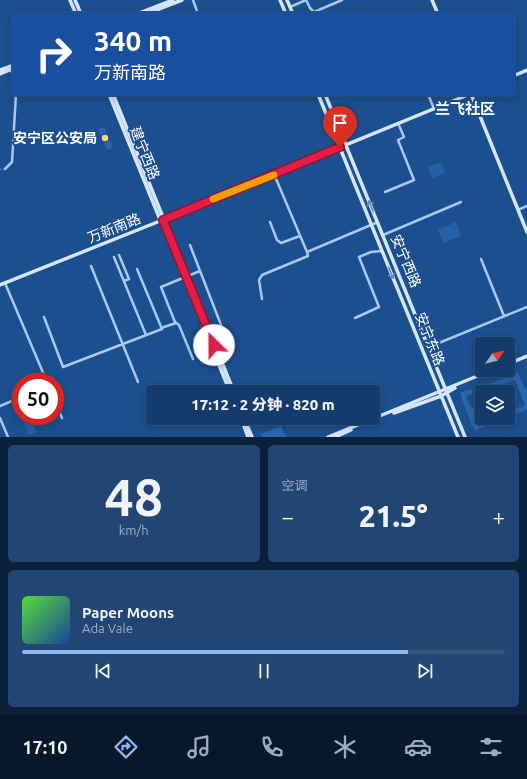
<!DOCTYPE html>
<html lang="zh">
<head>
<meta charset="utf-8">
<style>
	body { margin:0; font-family:Ubuntu,"Noto Sans SC",sans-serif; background:#214673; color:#f1f3f6; height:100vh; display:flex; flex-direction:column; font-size:15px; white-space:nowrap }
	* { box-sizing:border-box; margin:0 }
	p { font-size:13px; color:#9dadc1 }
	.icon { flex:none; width:22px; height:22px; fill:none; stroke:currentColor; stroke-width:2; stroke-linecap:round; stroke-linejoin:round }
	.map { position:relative; height:437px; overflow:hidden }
	.details { display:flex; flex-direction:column; gap:8px; padding:8px; background:#0b203b; flex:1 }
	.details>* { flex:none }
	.hud { position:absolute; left:12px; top:12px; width:503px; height:84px; border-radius:4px; box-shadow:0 2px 10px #0003,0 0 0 1px #33557e; background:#1a4fa0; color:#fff; overflow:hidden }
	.needle { width:26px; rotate:56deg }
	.controls { position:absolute; left:475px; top:337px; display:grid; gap:8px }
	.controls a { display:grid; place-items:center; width:40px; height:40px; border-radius:4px; background:#143b6b; box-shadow:0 2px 10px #0003,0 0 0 1px #33557e; font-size:20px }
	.speed { position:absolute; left:12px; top:373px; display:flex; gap:8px; font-size:20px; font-weight:700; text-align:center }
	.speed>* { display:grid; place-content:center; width:52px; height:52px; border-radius:50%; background:#143b6b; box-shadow:0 2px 10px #0003,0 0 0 1px #33557e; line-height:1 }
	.speed .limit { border:6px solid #d22; background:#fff; color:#111 }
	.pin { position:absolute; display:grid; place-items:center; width:34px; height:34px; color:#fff; margin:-41px -17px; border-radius:50% 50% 50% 0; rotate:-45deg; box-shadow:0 0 4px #0007 }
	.pin .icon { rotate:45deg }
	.me { position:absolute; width:44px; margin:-22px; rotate:337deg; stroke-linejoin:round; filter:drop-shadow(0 0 3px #0008) }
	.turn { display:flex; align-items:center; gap:14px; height:84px; padding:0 16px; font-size:18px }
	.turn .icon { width:52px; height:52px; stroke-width:2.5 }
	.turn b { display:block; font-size:28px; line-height:34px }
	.big { font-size:30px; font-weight:800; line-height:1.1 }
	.details .card { flex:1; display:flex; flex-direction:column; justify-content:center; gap:6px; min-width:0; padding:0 14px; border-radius:6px; background:#214673 }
	.details .dial { align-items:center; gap:0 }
	.dial b { font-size:52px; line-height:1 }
	.song { display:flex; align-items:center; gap:12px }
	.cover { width:48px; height:48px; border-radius:6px; background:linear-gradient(135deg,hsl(110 70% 55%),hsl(220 70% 35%)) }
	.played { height:4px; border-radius:2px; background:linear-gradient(90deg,#90b9f0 80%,#33557e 80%) }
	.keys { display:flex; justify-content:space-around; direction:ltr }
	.heat { display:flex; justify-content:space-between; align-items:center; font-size:22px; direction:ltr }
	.details .tiles { flex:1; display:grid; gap:8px; grid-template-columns:1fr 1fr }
	.card:last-child { grid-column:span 2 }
	.trip { position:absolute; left:146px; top:385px; width:234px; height:40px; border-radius:4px; background:#143b6b; box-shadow:0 2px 10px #0003,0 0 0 1px #33557e; font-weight:800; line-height:40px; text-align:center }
	.dock { display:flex; height:64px; justify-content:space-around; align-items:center; background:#08182b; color:#9dadc1 }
	.dock .icon { width:28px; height:28px }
	.dock .on { color:#90b9f0 }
	.dock b { font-size:18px; color:#f1f3f6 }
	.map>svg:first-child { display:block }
</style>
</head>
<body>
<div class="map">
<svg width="527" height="437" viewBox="0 0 527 437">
	<rect width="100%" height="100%" fill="#1b4f8f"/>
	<path fill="#2461a8" d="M 441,162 L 445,173 L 432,178 L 428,167 Z
		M 456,222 L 461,236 L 443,243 L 438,230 Z
		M 30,416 L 36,432 L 29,435 L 23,421 L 25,418 Z"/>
	<path fill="#2a66ad" d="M 104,127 L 113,148 L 107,150 L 98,129 Z
		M 518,373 L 527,392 L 527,410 L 508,416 L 508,409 L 510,408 L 511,410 L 525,405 L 515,380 L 500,385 L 501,387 L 494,390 L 495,392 L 482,392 L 482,394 L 478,395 L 476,389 Z
		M 471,389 L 473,394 L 466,396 L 471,408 L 475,407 L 476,411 L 473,413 L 477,424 L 484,422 L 486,426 L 475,431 L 473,426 L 472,427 L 460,393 Z
		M 281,426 L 286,437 L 263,437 L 261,434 Z"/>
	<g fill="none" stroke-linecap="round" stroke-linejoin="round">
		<path stroke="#3d69a0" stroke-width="2.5" stroke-dasharray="2.5 1" stroke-linecap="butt" d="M 0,169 L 5,169"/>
		<path stroke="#a9c9ee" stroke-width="2.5" d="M 193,0 L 198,14
			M 306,0 L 310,8 L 314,12 L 342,0
			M 290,7 L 306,0
			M 10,70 L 14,75
			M 428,94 L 434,109
			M 149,154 L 152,153
			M 139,158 L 145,156
			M 5,169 L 12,162 L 16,94
			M 274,174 L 307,252 L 378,222
			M 385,192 L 414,180 L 398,140 L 404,137 L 398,123
			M 518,210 L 527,206
			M 270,222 L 277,240 L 281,243 L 300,236
			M 383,235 L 461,202
			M 190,245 L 221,325
			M 119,255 L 129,279 L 124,281
			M 114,257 L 146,335
			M 481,259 L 504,316
			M 91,266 L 138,382
			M 5,283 L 47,382
			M 262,299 L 259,280 L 262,275 L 308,256 L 307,252
			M 44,317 L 63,367 L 162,329 L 137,269
			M 355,318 L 379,307 L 359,257 L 371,252 L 382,251
			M 161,328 L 176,323
			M 429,347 L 527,307
			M 193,359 L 179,325 L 175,322 L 161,287 L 200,271
			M 55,401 L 62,418
			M 0,406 L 21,397
			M 0,418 L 8,437"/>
		<path stroke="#d6e6fa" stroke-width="3.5" d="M 70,0 L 76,14
			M 75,0 L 81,14
			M 280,0 L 286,14
			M 287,0 L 293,14
			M 432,0 L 438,14
			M 137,14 L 173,0
			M 146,14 L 182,0
			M 0,70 L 14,65
			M 0,74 L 14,68
			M 513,76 L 527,70
			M 109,94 L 230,392
			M 113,94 L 234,392
			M 318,94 L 458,437
			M 325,94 L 465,437
			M 471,94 L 527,232
			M 0,285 L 160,221 L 470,94
			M 508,364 L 527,356
			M 490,373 L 498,370
			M 394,413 L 441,396 L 455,388
			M 241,418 L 248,437
			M 244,418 L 252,437
			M 328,437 L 492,370
			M 335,437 L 351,430"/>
	</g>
	<defs><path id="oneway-shaft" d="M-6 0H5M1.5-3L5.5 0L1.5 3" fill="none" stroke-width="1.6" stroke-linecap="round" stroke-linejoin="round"/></defs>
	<g stroke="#668bba">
		<use href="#oneway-shaft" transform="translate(371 206) rotate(-112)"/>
		<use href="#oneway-shaft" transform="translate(391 273) rotate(68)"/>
	</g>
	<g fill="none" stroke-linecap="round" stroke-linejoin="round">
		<g stroke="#92132f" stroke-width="10">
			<path id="route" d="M 214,345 L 163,220 L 340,147"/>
		</g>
		<use href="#route" stroke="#e11d48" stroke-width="7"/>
		<path stroke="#f59e0b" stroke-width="7" d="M 213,199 L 274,175"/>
	</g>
	<circle fill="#ffd166" stroke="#1b4f8f" stroke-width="1.5" cx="105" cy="138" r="4"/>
	<g text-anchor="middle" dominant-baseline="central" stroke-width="4" stroke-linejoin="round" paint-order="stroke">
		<g font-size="14" font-weight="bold" fill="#fff" stroke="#1b4f8f" text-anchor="end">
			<text x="97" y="138">安宁区公安局</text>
		</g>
		<g font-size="14" fill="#fff" stroke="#1b4f8f">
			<text transform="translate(145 153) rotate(68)">建宁西路</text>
			<text transform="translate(114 228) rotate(-22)">万新南路</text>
			<text transform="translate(406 261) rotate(67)">安宁西路</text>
			<text transform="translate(430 339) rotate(68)">安宁东路</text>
		</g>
		<g font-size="15" font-weight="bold" fill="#fff" stroke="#1b4f8f">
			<text x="465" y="108">兰飞社区</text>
		</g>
	</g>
</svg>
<div class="controls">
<a><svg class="needle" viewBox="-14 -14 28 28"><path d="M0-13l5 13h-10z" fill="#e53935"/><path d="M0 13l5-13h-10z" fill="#9dadc1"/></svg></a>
<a><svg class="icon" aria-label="layers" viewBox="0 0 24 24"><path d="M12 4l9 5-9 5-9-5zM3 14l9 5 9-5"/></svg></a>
</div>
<div class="speed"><div class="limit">50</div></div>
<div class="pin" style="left:340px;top:147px;background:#d93025"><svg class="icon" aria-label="arrive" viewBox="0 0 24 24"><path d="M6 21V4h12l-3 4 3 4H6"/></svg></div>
<svg class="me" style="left:214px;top:345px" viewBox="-20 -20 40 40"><circle r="19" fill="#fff"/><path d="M0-13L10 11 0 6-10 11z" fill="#e11d48"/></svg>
<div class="trip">17:12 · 2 分钟 · 820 m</div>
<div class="hud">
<div class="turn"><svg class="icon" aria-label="right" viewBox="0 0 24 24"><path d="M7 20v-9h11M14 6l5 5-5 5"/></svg><div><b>340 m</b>万新南路</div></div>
</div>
</div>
<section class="details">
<div class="tiles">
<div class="card dial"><b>48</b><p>km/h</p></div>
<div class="card"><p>空调</p>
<div class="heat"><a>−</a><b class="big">21.5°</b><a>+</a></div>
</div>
<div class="card">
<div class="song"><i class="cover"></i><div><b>Paper Moons</b><p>Ada Vale</p></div></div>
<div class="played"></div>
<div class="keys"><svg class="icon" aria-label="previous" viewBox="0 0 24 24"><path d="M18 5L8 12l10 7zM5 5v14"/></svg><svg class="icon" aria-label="pause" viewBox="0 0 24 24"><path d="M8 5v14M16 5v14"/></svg><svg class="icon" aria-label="next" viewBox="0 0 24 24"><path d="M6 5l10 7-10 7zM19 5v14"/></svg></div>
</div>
</div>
</section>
<nav class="dock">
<b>17:10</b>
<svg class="icon on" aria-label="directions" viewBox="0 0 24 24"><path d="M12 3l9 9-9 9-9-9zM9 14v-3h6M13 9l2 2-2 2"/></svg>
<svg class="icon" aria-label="music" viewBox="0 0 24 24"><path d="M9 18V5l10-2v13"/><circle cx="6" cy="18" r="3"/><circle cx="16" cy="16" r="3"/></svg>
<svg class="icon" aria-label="phone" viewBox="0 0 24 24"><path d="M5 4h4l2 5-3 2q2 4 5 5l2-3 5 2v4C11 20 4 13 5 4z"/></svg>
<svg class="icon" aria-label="climate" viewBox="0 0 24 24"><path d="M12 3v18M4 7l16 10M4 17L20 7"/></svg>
<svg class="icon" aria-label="car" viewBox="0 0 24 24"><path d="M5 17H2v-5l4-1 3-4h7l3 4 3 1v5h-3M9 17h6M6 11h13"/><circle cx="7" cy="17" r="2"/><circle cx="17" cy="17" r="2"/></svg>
<svg class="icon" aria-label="filters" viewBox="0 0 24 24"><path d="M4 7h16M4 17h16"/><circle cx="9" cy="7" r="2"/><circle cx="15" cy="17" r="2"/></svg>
</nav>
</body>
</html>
